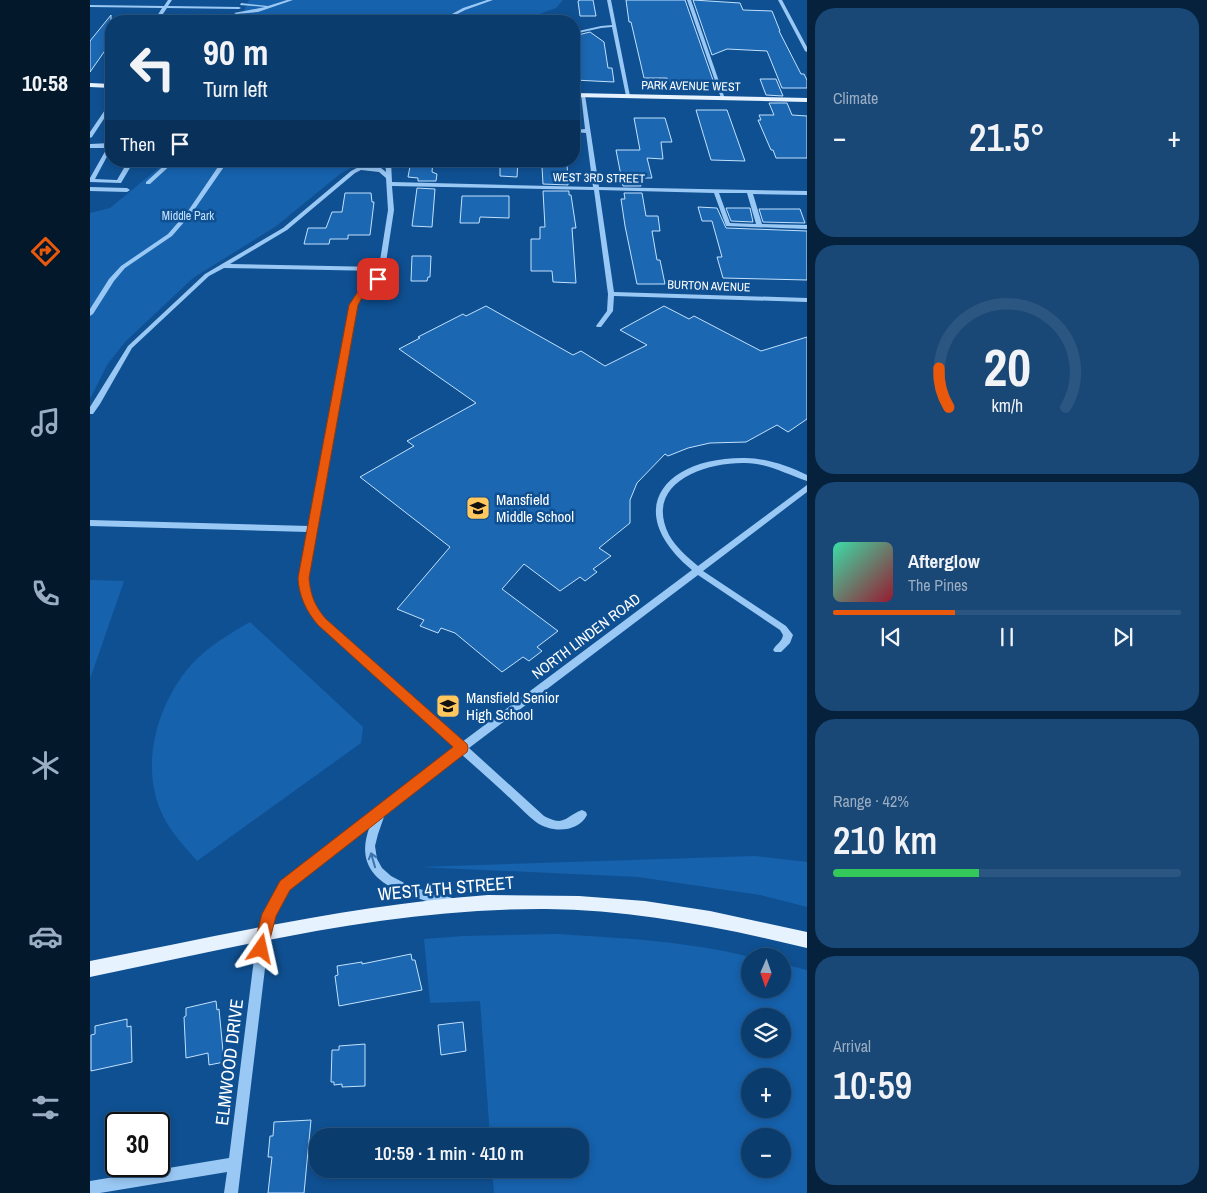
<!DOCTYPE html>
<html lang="en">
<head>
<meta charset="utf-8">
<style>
	body { margin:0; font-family:"Archivo Narrow",sans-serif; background:#194776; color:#f1f3f6; height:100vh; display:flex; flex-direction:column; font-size:19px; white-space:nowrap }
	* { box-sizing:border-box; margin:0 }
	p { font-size:16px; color:#9aadc2 }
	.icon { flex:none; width:28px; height:28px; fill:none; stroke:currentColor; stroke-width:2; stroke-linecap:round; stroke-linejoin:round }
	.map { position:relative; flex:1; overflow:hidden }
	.sheet { display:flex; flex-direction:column; gap:8px; padding:8px; background:#06213c; width:400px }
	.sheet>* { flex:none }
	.banner { position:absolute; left:15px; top:15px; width:475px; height:152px; border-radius:20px; box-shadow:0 2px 8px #0003,0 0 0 1px #2b5681; background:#0b3c6e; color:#f1f3f6; overflow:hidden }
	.needle { width:32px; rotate:182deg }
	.buttons { position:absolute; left:651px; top:948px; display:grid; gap:10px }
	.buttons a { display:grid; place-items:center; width:50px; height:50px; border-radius:50%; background:#0b3c6e; box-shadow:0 2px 8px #0003,0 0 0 1px #2b5681; font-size:25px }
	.speed { position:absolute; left:15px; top:1112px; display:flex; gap:10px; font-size:25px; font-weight:700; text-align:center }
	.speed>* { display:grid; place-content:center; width:65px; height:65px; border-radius:50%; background:#0b3c6e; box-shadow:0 2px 8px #0003,0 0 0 1px #2b5681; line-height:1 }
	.speed .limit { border:2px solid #111; border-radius:8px; background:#fff; color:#111 }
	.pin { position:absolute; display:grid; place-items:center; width:42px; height:42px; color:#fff; margin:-21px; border-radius:10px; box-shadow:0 2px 8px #0006 }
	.me { position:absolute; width:55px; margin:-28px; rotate:11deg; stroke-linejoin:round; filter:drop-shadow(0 0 4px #0008) }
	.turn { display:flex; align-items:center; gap:18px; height:105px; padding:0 15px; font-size:22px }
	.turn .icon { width:65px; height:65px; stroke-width:2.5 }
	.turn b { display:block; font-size:35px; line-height:42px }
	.then { display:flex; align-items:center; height:48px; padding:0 15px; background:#0003; gap:10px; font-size:19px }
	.big { font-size:38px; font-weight:600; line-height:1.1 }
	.sheet .widget { flex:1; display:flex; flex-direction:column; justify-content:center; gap:8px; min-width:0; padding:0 18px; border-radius:20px; background:#194776 }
	.sheet .dial { align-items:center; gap:0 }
	.dial svg { height:130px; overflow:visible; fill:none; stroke:#2b5681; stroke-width:7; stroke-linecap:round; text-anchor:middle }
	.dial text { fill:#f1f3f6; stroke:none }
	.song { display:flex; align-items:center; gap:15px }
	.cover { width:60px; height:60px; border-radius:8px; background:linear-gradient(135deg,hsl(160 70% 55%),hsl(350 70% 35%)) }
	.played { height:5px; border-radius:2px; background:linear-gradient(90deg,#ea580c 35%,#2b5681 35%) }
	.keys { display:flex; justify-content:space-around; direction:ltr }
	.heat { display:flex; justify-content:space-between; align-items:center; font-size:28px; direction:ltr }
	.charge { height:8px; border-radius:4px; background:linear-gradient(90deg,#34c759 42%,#2b5681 0) }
	.trip { position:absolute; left:219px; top:1128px; width:280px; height:50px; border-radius:20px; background:#0b3c6e; box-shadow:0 2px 8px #0003,0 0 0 1px #2b5681; font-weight:600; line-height:50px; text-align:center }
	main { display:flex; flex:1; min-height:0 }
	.menu { display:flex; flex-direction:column; width:90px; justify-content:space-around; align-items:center; background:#04182c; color:#9aadc2 }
	.menu .icon { width:35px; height:35px }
	.menu .active { color:#ea580c }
	.menu b { font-size:22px; color:#f1f3f6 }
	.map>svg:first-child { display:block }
</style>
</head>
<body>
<main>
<nav class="menu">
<b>10:58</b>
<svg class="icon active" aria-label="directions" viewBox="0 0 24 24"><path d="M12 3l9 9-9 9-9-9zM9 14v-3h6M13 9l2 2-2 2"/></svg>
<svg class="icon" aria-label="music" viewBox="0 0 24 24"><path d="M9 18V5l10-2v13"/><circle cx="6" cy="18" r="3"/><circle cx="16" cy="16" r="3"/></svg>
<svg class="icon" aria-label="phone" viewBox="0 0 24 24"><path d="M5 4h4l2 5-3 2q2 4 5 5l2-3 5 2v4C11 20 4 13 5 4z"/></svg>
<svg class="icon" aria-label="climate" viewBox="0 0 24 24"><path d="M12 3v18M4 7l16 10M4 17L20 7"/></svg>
<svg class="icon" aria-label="car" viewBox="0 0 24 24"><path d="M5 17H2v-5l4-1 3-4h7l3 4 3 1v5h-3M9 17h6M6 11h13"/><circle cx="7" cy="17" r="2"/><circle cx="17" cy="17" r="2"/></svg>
<svg class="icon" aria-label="filters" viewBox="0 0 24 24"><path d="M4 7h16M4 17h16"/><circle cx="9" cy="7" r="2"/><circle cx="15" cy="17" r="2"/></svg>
</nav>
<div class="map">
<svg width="717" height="1193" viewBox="0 0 717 1193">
	<rect width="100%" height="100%" fill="#0f5092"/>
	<path fill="#1662ad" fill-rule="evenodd" d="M 159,0 L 473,0 L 466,8 L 430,21 L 149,21 Z
		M 77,161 L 273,161 L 250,174 L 185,227 L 103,278 L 35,342 L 17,365 L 0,399 L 0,213 L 20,208 Z
		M 0,580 L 34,581 L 0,679 Z
		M 160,622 L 273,727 L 271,743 L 107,861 C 98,850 88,840 80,828 C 46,778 64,707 101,665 C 117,647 139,634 160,622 Z
		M 665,856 L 717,862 L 717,907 L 670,895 L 548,877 L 328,867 Z
		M 466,934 C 530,938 597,941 660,957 L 660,989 L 692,989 L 693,964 L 717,970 L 717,1193 L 404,1193 L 402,1169 L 490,1169 L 490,1136 L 400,1136 L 390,1001 L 340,1003 L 334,939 L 373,936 ZM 692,1016 L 692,1049 L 660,1049 L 660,1016 ZM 692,1076 L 692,1109 L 660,1109 L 660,1076 ZM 692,1136 L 692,1169 L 660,1169 L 660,1136 Z"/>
	<path fill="#1c67b2" stroke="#c2e1fe" d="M 490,0 L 503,0 L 506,16 L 490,16 L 488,1 Z
		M 536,0 L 595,0 L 624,83 L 577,81 L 577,78 L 554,78 L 541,22 L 539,22 Z
		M 603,0 L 650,3 L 653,10 L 682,11 L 690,31 L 689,31 L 711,74 L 714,74 L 717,80 L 717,88 L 692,88 L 677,51 L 637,49 L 622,55 Z
		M 21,15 L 21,42 L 0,72 L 0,41 Z
		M 500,32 L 514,42 L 518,68 L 522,68 L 524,82 L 484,80 L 484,36 Z
		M 670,79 L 686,79 L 693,96 L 676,95 Z
		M 679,103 L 697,103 L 702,115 L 717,116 L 717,158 L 686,158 L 683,150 L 681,150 L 668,120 L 671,120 L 669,115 L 684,115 Z
		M 606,110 L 637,110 L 655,161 L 621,160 Z
		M 544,118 L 575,118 L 582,142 L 571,142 L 573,159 L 557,158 L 562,178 L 549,178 L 551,186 L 533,186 L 526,150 L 550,150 Z
		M 321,161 L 343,161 L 342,172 L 347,174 L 346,181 L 328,181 L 328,178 L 318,177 Z
		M 462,161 L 477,161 L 478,185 L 453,184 L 452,167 L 462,167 Z
		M 410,162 L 428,162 L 427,177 L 410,176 Z
		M 327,188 L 345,189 L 342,227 L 322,226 Z
		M 453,191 L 479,191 L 479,195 L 481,195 L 486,228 L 482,228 L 486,283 L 463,282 L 462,271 L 441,271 L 441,239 L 450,239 L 450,227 L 455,227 Z
		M 255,193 L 281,193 L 282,202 L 284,202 L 280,235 L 258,235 L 258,239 L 240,239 L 239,244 L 214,244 L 218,228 L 236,228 L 242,212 L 252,212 Z
		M 534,193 L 552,193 L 556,216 L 568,216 L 570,231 L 562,231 L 567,260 L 570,260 L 575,284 L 547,284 L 535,226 L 531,199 L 535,199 Z
		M 372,196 L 419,196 L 419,218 L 390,217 L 389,223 L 370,223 Z
		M 608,207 L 627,208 L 636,228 L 717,231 L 717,280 L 633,278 L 627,257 L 632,257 L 622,221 L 612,221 Z
		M 636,208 L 660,208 L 663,222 L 641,221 Z
		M 669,209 L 710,209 L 715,223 L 673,222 Z
		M 322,256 L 341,256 L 340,277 L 338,277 L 337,281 L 321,281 Z
		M 396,306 L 483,355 L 491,351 L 515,366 L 557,345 L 530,330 L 574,306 L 599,319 L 604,316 L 671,351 L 717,337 L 717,419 L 698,432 L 687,425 L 656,442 L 620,443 L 598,448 L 578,456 L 575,454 L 547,483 L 540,500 L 540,523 L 509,548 L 521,556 L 503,569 L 507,572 L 495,581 L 490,577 L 470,591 L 434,564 L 412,589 L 468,631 L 447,647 L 452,651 L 439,661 L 433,657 L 412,672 L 365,633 L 351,628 L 348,633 L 330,626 L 334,620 L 307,609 L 360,547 L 270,477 L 324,446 L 317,441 L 386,403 L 309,349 L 330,338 L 328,337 L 373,314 L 376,316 Z
		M 321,954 L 322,960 L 325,960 L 332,990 L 249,1006 L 245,976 L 248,975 L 247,966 L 272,962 L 272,964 Z
		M 126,1001 L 127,1010 L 129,1009 L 134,1062 L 119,1065 L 118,1053 L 96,1058 L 94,1017 L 96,1016 L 96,1008 Z
		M 37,1019 L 37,1027 L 41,1026 L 42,1062 L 1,1071 L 1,1035 L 5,1034 L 5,1026 Z
		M 373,1022 L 376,1051 L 351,1055 L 348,1025 Z
		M 275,1044 L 275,1086 L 252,1087 L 252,1084 L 244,1085 L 244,1082 L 241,1082 L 242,1050 L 249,1050 L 249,1046 Z
		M 221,1120 L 214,1193 L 178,1193 L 182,1157 L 178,1157 L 180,1136 L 183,1136 L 184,1122 Z"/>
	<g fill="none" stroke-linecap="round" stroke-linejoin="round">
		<path fill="#9ac8f4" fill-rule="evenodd" d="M 78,0 L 82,0 L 78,6 L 149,7 L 151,8 L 149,9 L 77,8 L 68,21 L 64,21 L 72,8 L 0,7 L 0,5 L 74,6 Z
			M 197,0 L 203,0 L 168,12 L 146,14 L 144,13 L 175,7 L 150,5 L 151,3 L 178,6 Z
			M 397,0 L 403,0 L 375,10 L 354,21 L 349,21 L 373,8 Z
			M 517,0 L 521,0 L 540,96 L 538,97 L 536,96 L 522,27 L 511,28 L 484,34 L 484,32 L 511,26 L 522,25 Z
			M 597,0 L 601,0 L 635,99 L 631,98 Z
			M 688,0 L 692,0 L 717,47 L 717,52 L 715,51 Z
			M 491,94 L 495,95 L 509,187 L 717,191 L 717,195 L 663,194 L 672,224 L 717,225 L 717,229 L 636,226 L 624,193 L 509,190 L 524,292 L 717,298 L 717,302 L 524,296 L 523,311 L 511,327 L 507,327 L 506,326 L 517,311 L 518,294 L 504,190 L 302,186 L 304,210 L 295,269 L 290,280 L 273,295 L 267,305 L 218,577 L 223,601 L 235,620 L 372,742 L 602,570 C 530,510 575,457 655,458 C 676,458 698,466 717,475 L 717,481 C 696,474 678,463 655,463 C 615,462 553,483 579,535 C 586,547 597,557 608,566 L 717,485 L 717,492 L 613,571 L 696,626 L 703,635 L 700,643 L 691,652 L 685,652 L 683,650 C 686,644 692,642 693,635 L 690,630 L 608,575 L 379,748 L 454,816 C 475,827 474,817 492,810 L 496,812 L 497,815 C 488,833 461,833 446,822 C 438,816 431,808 423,801 C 406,785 389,770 371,754 L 295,814 L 288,834 L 285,846 L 287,859 L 292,868 L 301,876 L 322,887 L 366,899 L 368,903 L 366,907 L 362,908 C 320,896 257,885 280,826 L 199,890 L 184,916 L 179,935 L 148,1193 L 134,1193 L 137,1172 L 10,1193 L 0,1193 L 0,1181 L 139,1158 L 167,935 L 175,910 L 191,882 L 365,748 L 229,624 C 202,591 211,570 218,532 L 0,526 L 0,520 L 219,526 L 261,305 L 268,293 L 285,278 L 288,271 L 134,268 L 119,276 L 42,348 L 10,404 L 3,414 L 0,414 L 0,407 L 38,346 L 115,274 L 193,228 L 261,171 L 280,161 L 288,161 L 276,168 L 291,168 L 296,172 L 295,161 L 301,161 L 302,182 L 503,187 L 496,133 L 484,132 L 484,130 L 495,129 ZM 271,170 L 289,172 L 296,178 L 298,210 L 289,267 L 140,264 L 197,230 L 265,173 ZM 629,193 L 657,193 L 666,224 L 640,223 Z
			M 19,104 L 21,104 L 21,108 L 2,137 L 0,138 L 0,132 Z
			M 21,143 L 21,149 L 5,179 L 27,180 L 38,161 L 44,161 L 31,183 L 0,182 L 0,178 L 17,148 L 0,148 L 0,144 Z
			M 79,161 L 85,161 L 60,184 L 56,184 L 56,182 Z
			M 132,161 L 138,161 L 102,213 L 82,236 L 35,268 L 24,281 L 3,314 L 0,316 L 0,309 L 19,279 L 31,266 L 78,234 L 98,211 Z
			M 0,187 L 37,188 L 40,190 L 37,192 L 0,191 Z"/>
		<path fill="#e7f2ff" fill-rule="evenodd" d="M 0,83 L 21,84 L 21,88 L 0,87 Z
			M 484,93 L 717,98 L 717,102 L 484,97 Z
			M 398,895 L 489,896 L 555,901 L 620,911 L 717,932 L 717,948 C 631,927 544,910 456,909 C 301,908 151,946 0,977 L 0,961 C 132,935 263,905 398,895 Z"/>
	</g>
	<defs><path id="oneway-shaft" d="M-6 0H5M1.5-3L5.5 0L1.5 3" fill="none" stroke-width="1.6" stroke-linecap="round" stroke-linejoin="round" transform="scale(1.25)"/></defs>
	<use stroke="#3974af" href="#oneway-shaft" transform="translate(283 860) rotate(-106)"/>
	<path fill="#ea580c" stroke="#983908" d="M 285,277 L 292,279 L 273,296 L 268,305 L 219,578 C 220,594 225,607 236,619 L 377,744 L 378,748 L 377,752 L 200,890 L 186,916 L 176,954 L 171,956 L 166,954 L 163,949 L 172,914 L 190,881 L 363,747 L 228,625 C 216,611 209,596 208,578 L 259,305 L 267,293 Z"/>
	<defs>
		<g id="school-square" transform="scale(1.25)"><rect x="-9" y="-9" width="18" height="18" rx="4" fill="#ffc75d" stroke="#0f5092"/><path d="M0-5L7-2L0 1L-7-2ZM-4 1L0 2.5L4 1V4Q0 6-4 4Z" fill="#111"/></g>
	</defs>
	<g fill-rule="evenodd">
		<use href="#school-square" x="388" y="508"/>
		<use href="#school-square" x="358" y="706"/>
	</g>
	<g text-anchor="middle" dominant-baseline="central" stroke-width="5" stroke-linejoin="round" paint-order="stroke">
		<g font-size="12" fill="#fff" stroke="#0f5092">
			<text transform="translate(601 86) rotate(1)">PARK AVENUE WEST</text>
			<text transform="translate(509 178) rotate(1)">WEST 3RD STREET</text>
			<text transform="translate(619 286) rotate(2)">BURTON AVENUE</text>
		</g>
		<g font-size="12" fill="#c2e1fe" stroke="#0f5092">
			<text x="98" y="216">Middle Park</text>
		</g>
		<g font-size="15" fill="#fff" stroke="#0f5092" text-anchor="start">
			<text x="406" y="499">Mansfield<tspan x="406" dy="17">Middle School</tspan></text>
			<text x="376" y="697">Mansfield Senior<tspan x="376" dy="17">High School</tspan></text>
		</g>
		<g font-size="15" fill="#fff" stroke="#0f5092">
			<text transform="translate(496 636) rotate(-37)">NORTH LINDEN ROAD</text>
		</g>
		<g font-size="18" fill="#fff" stroke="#0f5092">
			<text transform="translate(356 888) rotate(-5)">WEST 4TH STREET</text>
			<text transform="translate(139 1062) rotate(-83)">ELMWOOD DRIVE</text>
		</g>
	</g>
</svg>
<div class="buttons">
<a><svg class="needle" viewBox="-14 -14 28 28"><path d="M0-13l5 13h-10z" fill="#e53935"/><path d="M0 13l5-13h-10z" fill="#9aadc2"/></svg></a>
<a><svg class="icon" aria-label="layers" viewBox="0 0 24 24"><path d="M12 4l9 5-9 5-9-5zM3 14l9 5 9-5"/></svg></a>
<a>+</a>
<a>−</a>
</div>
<div class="speed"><div class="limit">30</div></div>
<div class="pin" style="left:288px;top:279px;background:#d93025"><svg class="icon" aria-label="arrive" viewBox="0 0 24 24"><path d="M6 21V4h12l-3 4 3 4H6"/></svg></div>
<svg class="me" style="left:171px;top:949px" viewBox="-20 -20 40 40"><path d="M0-17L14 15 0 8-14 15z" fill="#ea580c" stroke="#fff" stroke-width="4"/></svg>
<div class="trip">10:59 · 1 min · 410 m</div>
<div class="banner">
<div class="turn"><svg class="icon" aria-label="left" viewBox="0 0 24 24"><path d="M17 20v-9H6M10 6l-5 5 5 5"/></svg><div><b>90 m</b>Turn left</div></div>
<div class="then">Then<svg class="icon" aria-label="arrive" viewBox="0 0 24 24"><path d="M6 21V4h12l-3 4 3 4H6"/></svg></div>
</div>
</div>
<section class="sheet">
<div class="widget"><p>Climate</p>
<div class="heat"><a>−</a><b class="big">21.5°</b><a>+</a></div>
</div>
<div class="widget dial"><svg viewBox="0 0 100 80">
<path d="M14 69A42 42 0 1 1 86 69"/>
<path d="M14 69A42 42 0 0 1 8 45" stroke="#ea580c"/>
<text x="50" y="56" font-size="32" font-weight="700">20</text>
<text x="50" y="72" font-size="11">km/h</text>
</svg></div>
<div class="widget">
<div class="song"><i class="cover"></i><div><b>Afterglow</b><p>The Pines</p></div></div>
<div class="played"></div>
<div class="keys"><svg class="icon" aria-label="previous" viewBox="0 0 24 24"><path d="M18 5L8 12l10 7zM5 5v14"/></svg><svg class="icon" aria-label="pause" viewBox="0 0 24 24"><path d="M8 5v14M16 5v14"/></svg><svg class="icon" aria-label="next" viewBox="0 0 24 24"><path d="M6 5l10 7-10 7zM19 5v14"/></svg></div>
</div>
<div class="widget"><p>Range · 42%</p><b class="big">210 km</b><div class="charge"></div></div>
<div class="widget"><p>Arrival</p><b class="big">10:59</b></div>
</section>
</main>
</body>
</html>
